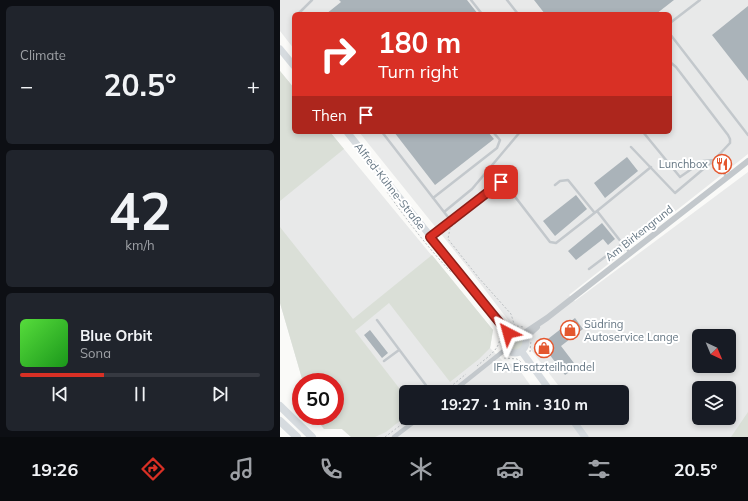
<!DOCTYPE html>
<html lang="en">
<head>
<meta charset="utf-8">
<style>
	body { margin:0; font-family:Mulish,sans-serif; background:#20242c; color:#f1f3f6; height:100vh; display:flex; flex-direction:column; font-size:15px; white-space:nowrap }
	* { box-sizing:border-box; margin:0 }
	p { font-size:13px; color:#9ea1a6 }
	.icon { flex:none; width:22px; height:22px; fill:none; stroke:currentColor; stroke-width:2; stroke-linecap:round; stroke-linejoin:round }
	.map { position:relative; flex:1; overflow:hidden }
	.sheet { display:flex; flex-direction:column; gap:6px; padding:6px; background:#0d0f14; width:280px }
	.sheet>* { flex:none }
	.hud { position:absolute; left:12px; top:12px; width:380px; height:122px; border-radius:6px; box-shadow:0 2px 6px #0003; background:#d93025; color:#fff; overflow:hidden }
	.needle { width:26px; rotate:136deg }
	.tools { position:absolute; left:412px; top:329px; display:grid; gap:8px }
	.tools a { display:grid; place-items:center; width:44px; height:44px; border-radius:6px; background:#171b24; box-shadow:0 2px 6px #0003; font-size:20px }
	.speed { position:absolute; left:12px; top:373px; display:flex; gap:8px; font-size:20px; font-weight:700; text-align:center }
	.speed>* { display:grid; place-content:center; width:52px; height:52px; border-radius:50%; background:#171b24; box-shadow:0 2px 6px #0003; line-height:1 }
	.speed .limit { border:6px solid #d22; background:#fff; color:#111 }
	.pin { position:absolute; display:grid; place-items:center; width:34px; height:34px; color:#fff; margin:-17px; border-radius:8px; box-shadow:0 2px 6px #0006 }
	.me { position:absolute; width:44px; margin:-22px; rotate:321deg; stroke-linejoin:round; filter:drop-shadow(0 0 3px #0008) }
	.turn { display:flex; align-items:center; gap:14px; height:84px; padding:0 20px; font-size:18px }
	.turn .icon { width:52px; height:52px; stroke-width:2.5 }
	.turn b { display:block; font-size:28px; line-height:34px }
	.then { display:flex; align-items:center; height:38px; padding:0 20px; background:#0003; gap:8px; font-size:15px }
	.big { font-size:30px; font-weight:700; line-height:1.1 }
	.sheet .card { flex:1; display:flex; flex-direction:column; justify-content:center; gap:6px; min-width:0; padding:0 14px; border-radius:6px; background:#20242c }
	.sheet .dial { align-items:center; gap:0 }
	.dial b { font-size:52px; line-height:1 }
	.song { display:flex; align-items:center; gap:12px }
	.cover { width:48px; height:48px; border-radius:6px; background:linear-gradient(135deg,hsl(110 70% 55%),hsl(120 70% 35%)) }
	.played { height:4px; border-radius:2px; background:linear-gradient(90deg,#d93025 35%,#363941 35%) }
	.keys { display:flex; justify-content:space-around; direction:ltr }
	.heat { display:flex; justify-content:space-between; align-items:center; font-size:22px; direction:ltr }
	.trip { position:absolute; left:119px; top:385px; width:230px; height:40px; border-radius:6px; background:#171b24; box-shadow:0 2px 6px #0003; font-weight:700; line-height:40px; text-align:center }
	.menu { display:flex; height:64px; justify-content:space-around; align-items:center; background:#090b0e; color:#9ea1a6 }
	.menu .icon { width:28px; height:28px }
	.menu .selected { color:#d93025 }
	.menu b { font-size:18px; color:#f1f3f6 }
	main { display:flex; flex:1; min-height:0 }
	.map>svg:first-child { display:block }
</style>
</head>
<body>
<main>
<section class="sheet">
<div class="card"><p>Climate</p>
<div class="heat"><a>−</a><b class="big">20.5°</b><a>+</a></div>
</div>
<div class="card dial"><b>42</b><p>km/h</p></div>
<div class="card">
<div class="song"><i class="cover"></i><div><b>Blue Orbit</b><p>Sona</p></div></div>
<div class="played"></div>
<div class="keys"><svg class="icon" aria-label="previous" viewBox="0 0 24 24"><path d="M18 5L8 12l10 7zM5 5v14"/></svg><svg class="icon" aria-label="pause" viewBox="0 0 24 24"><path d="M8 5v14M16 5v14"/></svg><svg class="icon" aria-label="next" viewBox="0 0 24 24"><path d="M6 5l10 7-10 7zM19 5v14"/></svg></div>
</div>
</section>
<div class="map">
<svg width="468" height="437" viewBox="0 0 468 437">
	<rect width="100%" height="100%" fill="#fafaf8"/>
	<path fill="#e8e9e9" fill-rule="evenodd" d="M 0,0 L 468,0 L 468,154 L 289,295 L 295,301 L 468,172 L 468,437 L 71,437 L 62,429 L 44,429 L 34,416 L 55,416 L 55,382 L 23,382 L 0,303 L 0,71 L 14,88 L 14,132 L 50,132 L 213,330 L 210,348 L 224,362 L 236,365 L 255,392 L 126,392 L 126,418 L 342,418 L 342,392 L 269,392 L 278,385 L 186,265 L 79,132 L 390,132 L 390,14 L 14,14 L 14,49 L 0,31 ZM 419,336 L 449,336 L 449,366 L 419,366 ZM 419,388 L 449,388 L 449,418 L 419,418 Z"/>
	<path fill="#dadfd7" d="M 0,71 L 14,88 L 14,132 L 50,132 L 64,149 L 0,201 Z
		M 0,227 L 73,319 L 152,255 L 213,330 L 210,348 L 199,359 L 170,382 L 109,303 L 75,331 L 126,397 L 126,416 L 106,432 L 95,437 L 71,437 L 62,429 L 44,429 L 34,416 L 55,416 L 55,382 L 23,382 L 0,303 Z
		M226 343a9 9 0 1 1 18 0a9 9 0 1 1-18 0Z
		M 468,412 L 468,437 L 451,437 Z"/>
	<path fill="#aab3b9" d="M 59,0 L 187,0 L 198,14 L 46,14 L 61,2 Z
		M 254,0 L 394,0 L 376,14 L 265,14 Z
		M 468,6 L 468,81 L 432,35 Z
		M 114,132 L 208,132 L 214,139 L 155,185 Z
		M 347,157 L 358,171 L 325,198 L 314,183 Z
		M 296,195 L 307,209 L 275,236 L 263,221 Z
		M 322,223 L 335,239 L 328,245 L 323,239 L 296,260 L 288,251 Z
		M 295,318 L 303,329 L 281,346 L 297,367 L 285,375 L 263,346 L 264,342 Z
		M 90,330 L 108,353 L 102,358 L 84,335 Z"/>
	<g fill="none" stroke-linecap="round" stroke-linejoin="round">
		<path stroke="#bbbfc2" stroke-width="1" stroke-dasharray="2 2" stroke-linecap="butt" d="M 107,192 C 127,220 148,248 171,272
			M 179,220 L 170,228 L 168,239 L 198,277 L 231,314 L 235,327
			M 229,325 L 244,327
			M 250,352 L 251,340
			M 224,358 L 237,359 L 241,362
			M 197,366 C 207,357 227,346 217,329
			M 164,392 L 186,374
			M 105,437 L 130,418"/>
		<path stroke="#c3c8cc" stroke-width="2.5" d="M 191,0 L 202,14
			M 227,0 L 238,14
			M 19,13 L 32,0
			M 390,23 L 420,0
			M 390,34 L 468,135
			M 102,132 L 171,221
			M 363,132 L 400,177 L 423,161 L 434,160 L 450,143 L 450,139 L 448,135 L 396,67 L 390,62
			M 351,147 L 395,193 L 434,160 L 446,176
			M 275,185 L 280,181 L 288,180 L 314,212
			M 153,198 L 217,148 L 220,140 L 213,132
			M 317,211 L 371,167
			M 164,212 L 192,189 L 240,132
			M 152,235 L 221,182 L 226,185 L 270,242 L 276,243 L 317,211 L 349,252
			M 309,269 L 342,244
			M 97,320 L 151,392
			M 104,361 L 119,350"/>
		<path stroke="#c3c8cc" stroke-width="4.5" d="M 172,392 L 226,349
			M 114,437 L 139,418"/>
		<path stroke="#c3c8cc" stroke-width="6" d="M 243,334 L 267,318 L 468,161
			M 245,338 L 257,327"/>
		<path stroke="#d6dbdf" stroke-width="7" d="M 0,49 L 14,66
			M 67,132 L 228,333
			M224 342a11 11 0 1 1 22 0a11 11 0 1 1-22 0Z
			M 242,352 L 271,392
			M 291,418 L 305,437"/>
		<path stroke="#d6dbdf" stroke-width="8" d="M 0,406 L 32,437
			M 0,421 L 17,437"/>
	</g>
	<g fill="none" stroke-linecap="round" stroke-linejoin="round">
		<g stroke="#8d1f18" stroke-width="10">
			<path id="route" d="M 221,182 L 150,237 L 228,333"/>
		</g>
		<use href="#route" stroke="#d93025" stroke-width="7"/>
	</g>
	<defs>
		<g id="restaurant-ring" transform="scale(1)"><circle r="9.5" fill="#fff" stroke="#e4572e" stroke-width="1.5"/><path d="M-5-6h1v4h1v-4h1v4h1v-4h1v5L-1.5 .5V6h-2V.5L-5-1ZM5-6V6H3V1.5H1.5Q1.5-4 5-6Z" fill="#e4572e"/></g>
		<g id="shop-ring" transform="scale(1)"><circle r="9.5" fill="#fff" stroke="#e4572e" stroke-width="1.5"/><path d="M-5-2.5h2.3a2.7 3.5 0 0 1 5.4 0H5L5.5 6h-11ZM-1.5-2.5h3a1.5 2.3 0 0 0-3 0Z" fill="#e4572e"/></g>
	</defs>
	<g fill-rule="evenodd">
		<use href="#restaurant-ring" x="442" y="164"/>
		<use href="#shop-ring" x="290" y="330"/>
		<use href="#shop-ring" x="264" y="348"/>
	</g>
	<g text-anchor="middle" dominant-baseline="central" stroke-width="4" stroke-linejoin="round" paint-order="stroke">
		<g font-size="11" fill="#657683" stroke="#fff" text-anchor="end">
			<text x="428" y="164">Lunchbox</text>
			<text x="304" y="324" text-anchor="start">Südring<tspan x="304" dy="13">Autoservice Lange</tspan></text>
			<text x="264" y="367" text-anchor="middle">IFA Ersatzteilhandel</text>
		</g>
		<g font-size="11" fill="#657683" stroke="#fff">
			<text transform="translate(110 186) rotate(52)">Alfred-Kühne-Straße</text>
			<text transform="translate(359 233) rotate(-38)">Am Birkengrund</text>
		</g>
	</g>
</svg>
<div class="tools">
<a><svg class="needle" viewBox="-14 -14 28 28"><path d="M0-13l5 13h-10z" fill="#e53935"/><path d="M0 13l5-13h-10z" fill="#9ea1a6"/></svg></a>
<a><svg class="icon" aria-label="layers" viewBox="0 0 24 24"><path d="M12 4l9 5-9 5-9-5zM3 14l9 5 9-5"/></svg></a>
</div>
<div class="speed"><div class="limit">50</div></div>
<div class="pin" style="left:221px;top:182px;background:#d93025"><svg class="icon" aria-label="arrive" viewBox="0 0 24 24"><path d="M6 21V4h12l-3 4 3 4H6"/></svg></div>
<svg class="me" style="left:228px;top:333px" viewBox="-20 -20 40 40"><path d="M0-17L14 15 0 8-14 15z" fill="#d93025" stroke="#fff" stroke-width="4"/></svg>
<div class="trip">19:27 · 1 min · 310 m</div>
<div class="hud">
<div class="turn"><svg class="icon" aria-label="right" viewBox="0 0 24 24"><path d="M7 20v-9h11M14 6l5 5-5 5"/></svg><div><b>180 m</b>Turn right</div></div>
<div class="then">Then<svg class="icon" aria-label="arrive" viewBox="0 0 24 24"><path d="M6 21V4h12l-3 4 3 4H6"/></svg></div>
</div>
</div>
</main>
<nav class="menu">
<b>19:26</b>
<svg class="icon selected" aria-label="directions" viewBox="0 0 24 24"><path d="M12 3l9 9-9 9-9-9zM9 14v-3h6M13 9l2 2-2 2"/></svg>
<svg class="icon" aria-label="music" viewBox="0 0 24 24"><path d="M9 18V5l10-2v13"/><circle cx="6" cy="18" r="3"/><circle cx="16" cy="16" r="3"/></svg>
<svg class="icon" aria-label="phone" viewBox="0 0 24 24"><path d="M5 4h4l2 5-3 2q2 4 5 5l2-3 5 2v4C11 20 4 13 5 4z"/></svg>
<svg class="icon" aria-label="climate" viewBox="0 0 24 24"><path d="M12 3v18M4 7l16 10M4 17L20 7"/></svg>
<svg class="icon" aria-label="car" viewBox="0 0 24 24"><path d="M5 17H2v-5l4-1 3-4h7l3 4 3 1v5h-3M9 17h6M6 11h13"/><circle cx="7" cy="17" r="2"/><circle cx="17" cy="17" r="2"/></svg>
<svg class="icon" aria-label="filters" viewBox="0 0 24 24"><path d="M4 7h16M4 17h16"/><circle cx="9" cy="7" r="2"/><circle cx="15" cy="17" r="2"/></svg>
<b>20.5°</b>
</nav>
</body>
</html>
